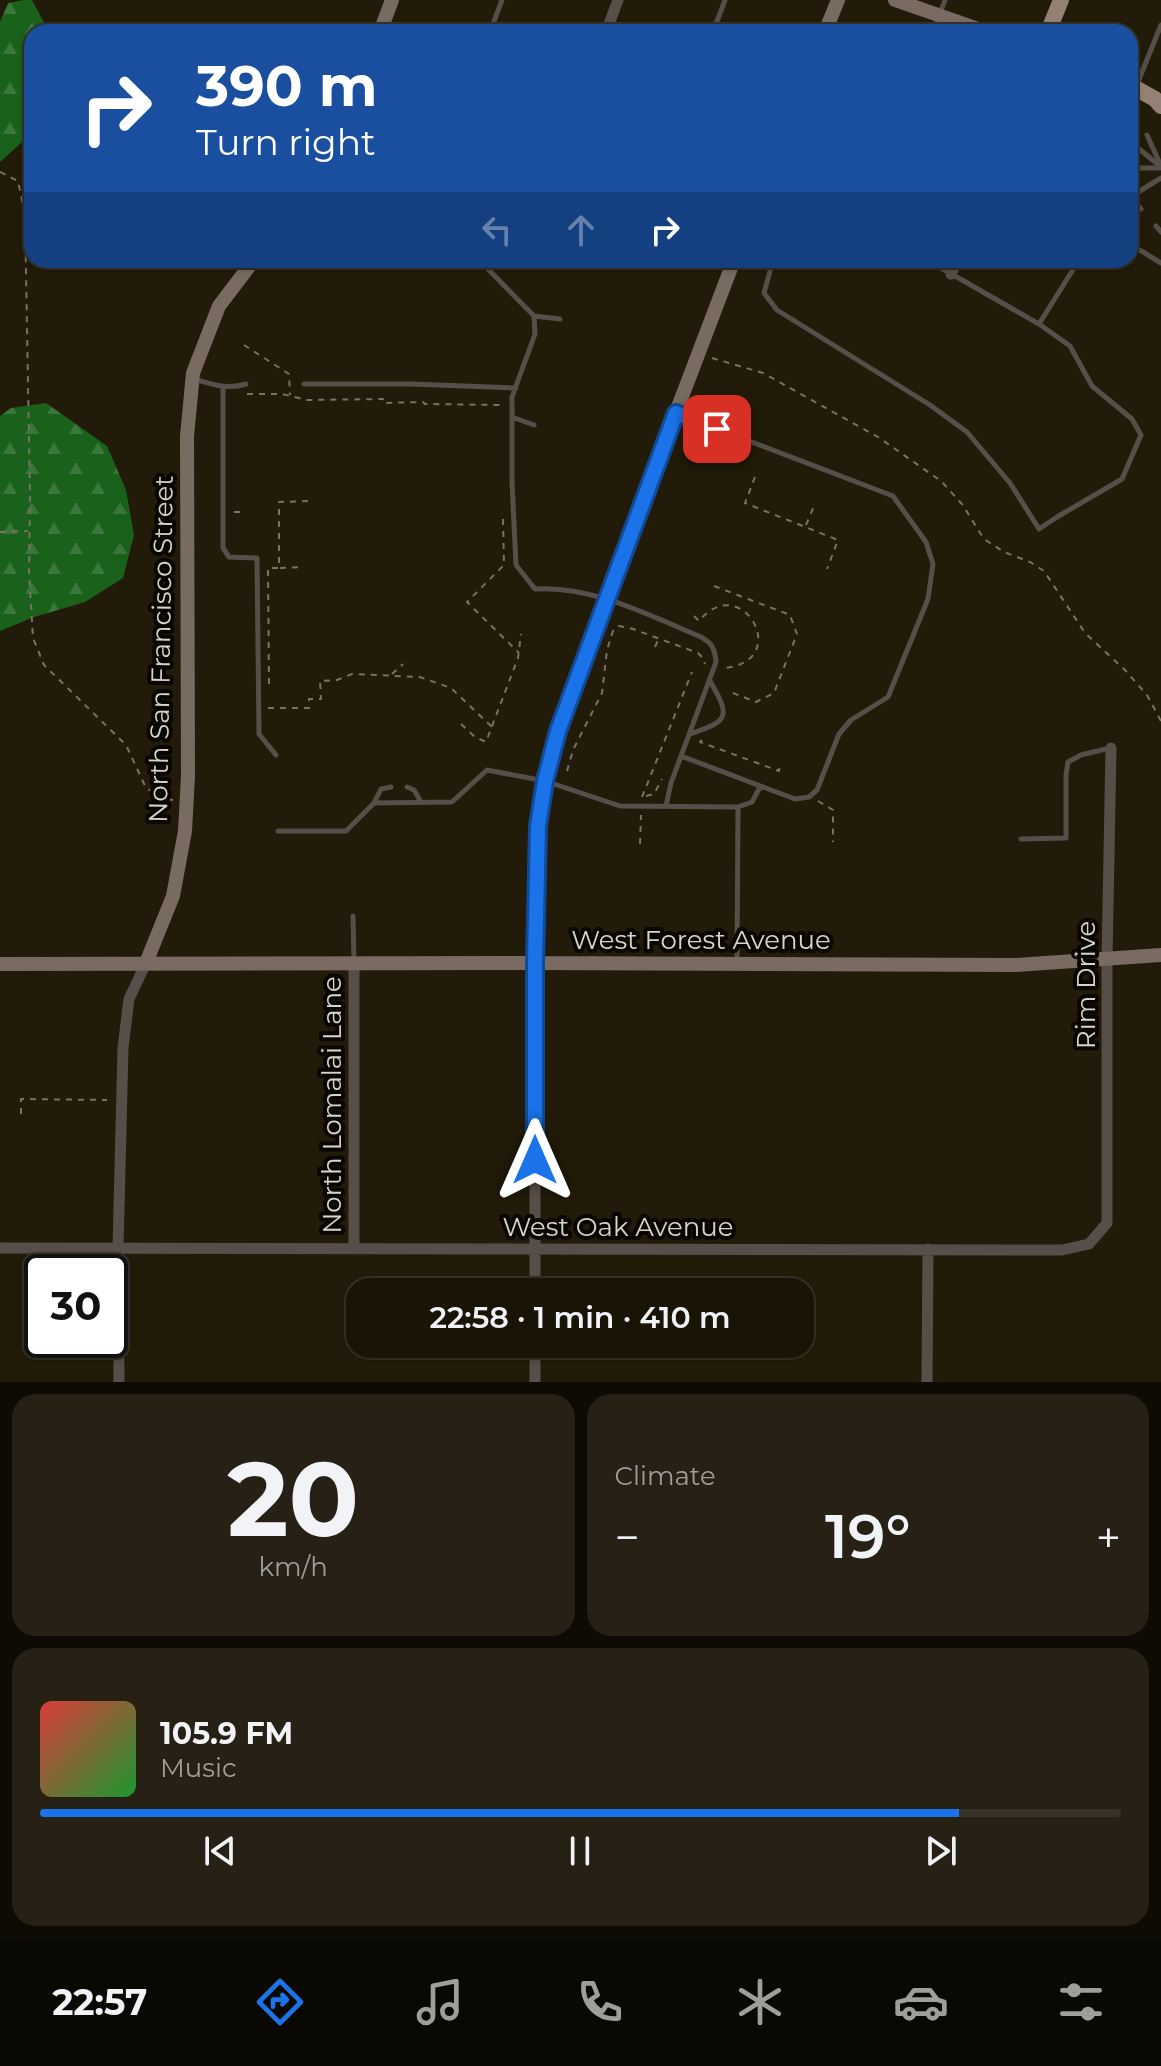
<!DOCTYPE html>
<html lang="en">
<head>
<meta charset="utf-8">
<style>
	body { margin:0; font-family:Montserrat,sans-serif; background:#272115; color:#f1f3f6; height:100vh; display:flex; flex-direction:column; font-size:30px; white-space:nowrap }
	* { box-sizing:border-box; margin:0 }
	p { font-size:26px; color:#9f9e9b }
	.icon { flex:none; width:44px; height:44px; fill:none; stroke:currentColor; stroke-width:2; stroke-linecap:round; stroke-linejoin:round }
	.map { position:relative; height:1382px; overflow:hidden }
	.side { display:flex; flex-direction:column; gap:12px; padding:12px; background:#0e0b04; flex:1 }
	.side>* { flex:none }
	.banner { position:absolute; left:24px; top:24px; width:1114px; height:244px; border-radius:24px; box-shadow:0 2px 6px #0004,0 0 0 2px #383328; background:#1a4fa0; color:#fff; overflow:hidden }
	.speed { position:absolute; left:24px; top:1254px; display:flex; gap:16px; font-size:40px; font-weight:700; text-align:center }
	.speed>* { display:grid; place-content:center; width:104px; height:104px; border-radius:50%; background:#1a1407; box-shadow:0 2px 6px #0004,0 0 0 2px #383328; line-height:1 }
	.speed .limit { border:4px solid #111; border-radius:12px; background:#fff; color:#111 }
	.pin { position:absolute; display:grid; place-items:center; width:68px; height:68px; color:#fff; margin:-34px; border-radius:16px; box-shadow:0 4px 12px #0006 }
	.me { position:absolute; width:88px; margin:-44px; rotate:0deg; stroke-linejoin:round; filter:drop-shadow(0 0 6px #0008) }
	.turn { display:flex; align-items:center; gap:28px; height:168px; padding:0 40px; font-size:36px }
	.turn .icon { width:104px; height:104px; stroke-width:2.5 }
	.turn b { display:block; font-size:56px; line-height:68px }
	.lanes { display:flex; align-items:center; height:76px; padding:0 40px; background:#0003; justify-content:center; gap:40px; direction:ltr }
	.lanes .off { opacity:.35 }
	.big { font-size:60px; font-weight:600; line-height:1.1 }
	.side .card { flex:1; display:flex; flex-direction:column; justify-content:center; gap:12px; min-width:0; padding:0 28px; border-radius:24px; background:#272115 }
	.side .dial { align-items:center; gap:0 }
	.dial b { font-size:104px; line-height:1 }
	.song { display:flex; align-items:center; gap:24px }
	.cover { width:96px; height:96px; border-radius:12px; background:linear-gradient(135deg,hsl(0 70% 55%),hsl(130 70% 35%)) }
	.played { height:8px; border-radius:4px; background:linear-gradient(90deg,#1a73e8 85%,#383328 85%) }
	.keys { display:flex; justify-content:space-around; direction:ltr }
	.heat { display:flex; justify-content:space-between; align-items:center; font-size:44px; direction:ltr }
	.side .tiles { flex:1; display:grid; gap:12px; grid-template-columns:1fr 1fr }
	.card:last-child { grid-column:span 2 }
	.trip { position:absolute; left:346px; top:1278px; width:468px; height:80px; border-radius:24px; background:#1a1407; box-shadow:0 2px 6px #0004,0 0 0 2px #383328; font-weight:600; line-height:80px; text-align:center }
	.menu { display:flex; height:128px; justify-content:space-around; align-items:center; background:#0a0803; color:#9f9e9b }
	.menu .icon { width:56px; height:56px }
	.menu .on { color:#1a73e8 }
	.menu b { font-size:36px; color:#f1f3f6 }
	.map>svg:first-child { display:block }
</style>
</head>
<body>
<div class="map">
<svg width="1161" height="1382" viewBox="0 0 1161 1382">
	<defs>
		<pattern id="forest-firs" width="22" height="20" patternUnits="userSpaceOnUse" patternTransform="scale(2)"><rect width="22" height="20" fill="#1a611c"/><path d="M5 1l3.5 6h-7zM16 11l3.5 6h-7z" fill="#3b773c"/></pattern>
	</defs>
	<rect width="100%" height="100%" fill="#221b09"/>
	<path fill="url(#forest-firs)" d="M 24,0 L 32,0 L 49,32 L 32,32 L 32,133 L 0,162 L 0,22 L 8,3 Z
		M 46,403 L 107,446 L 126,490 L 134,535 L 123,578 L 85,602 L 34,617 L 0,631 L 0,416 L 11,408 Z"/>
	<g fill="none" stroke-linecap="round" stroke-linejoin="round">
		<path stroke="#787263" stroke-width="2" stroke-dasharray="6 6" stroke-linecap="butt" d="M 0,172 L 18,181 L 25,215 L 30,497 L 29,573 L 33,638 L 44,665 L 126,745 L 146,788 L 163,798 L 173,800
			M 244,345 L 289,374 L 290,395
			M 712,358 L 763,373 L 878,437 L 941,481 L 962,504 L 984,539 L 1004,552 L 1030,562 L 1044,571 L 1085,633 L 1125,670 L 1147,695 L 1161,721
			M 247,394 L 282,394 L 307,400 L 383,399 L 383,403 L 423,402 L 425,404 L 499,405 L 502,406
			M 755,477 L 745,503 L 838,540 L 827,569
			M 234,512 L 246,512
			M 503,519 L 504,565 L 467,602 L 519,653
			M 806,525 L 815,504
			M 0,532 L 28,531
			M 280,568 L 304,567
			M 714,586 L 790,615 L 797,634 L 774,693 L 756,702 L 728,691
			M 694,616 L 699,621 C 742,569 794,662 724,668
			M 655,647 L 659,638
			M 392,674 L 403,664
			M 269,684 L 268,568 L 279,568 L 279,502 L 311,501
			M 269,707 L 269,708 L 309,708 L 309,699 L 321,699 L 320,681 L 337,680 L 352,674 L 420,677 L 451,688 L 492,727
			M 461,724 L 475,737 L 486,742 L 518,658 L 521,634
			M 702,740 L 700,742 L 779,771 L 780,765
			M 567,771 L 573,750 L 602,693 L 607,650 L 613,631 L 619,626 L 633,629 L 698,653 L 703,658 L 705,664
			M 646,796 L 654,794 L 662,779
			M 642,797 L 692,672
			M 818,801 L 833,810 L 833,842
			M 640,844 L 641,815
			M 21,1114 L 21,1099 L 107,1100"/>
		<path stroke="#574e49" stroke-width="5" d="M 490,32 L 502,0
			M 713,32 L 725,0
			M 933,32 L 945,0
			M 1136,87 L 1161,25
			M 1147,135 L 1161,166
			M 1139,149 L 1160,166
			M 1130,165 L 1135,168 L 1161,168
			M 1141,209 L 1134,200 L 1135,194 L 1161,178
			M 1156,226 L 1161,232
			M 1130,244 L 1161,263
			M 773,260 L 764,293 L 777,310 L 930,405 L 967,432 L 1010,483 L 1039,529 L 1057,517 L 1122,479 L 1141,435 L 1132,419 L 1092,386 L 1070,346 L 1039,324 L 927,260
			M 484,265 L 534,316 L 535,334 L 512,397 L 512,482 L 516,565 L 535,589 C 592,585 650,616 701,637 C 712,643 715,649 716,662 L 671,783 L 666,806
			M 534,316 L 560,319
			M 1039,324 L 1079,260
			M 194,379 C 211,384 227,390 246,384
			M 304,384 L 411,384 L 516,388
			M 223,387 L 223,548 L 229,557 L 257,558 L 259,734 L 276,755
			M 679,414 L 893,496 L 926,542 L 933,564 L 928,599 L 888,697 L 851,720 L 839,734 L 817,790 L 809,797 L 795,799 L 681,756
			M 512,417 L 534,425
			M 690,734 C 729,721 731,717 710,681
			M 407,787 L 414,790 L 421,802
			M 374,803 L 381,789 L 391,787
			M 278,831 L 346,831 L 374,803 L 452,802 L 487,770 L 545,781 L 620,806 L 738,807 L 752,802 L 760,787
			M 1021,839 L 1066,838 L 1066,775 L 1068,762 L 1081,755 L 1110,748
			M 353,916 L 354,962
			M 737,962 L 738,807"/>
		<path stroke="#574e49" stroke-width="11" d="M 606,32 L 618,0
			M 951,274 L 958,260
			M 354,963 L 354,1248
			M 535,963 L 535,1292
			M 0,1248 L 1062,1250 L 1089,1244 L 1107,1223 L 1107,959 L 1111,748
			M 535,1344 L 535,1382
			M 119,1382 L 118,1248 L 123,1048 L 129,999 L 146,963
			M 927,1382 L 928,1249"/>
		<path stroke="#796b62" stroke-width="14" d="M 895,0 L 987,32
			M 380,32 L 392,0
			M 825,32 L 838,0
			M 146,963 L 173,896 L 185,831 L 188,776 L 187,436 L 193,373 L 219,306 L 254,260
			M 535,963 L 538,826 L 545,781 L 558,731 L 605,599 L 734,260
			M 0,964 L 535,963 L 1016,965 L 1161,955"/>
		<path stroke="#938176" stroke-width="16" d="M 1048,32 L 1061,0
			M 1130,85 L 1155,99 L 1161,106"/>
	</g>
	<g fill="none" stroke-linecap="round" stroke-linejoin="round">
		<g stroke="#114b97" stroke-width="20">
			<path id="route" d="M 535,1160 L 535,963 L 538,826 L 545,781 L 558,731 L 676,413 L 717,429"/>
		</g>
		<use href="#route" stroke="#1a73e8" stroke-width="14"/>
	</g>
	<g text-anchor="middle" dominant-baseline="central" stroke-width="8" stroke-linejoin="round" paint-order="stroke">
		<g font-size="26" fill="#d9d4c9" stroke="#090602">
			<text transform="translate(161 649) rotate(-89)">North San Francisco Street</text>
			<text x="701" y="940">West Forest Avenue</text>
			<text transform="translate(1086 985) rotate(-90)">Rim Drive</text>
			<text transform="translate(332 1105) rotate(-90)">North Lomalai Lane</text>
			<text x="618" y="1227">West Oak Avenue</text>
		</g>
	</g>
</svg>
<div class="speed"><div class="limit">30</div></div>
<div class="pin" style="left:717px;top:429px;background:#d93025"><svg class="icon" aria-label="arrive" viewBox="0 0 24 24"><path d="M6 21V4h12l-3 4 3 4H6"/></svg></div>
<svg class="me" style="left:535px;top:1160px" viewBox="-20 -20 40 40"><path d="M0-17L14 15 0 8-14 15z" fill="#1a73e8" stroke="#fff" stroke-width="4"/></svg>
<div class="trip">22:58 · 1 min · 410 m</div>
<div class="banner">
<div class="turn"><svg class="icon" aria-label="right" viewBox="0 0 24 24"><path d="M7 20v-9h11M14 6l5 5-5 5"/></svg><div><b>390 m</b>Turn right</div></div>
<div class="lanes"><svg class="icon off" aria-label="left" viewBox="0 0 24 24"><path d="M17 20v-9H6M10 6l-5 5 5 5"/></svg><svg class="icon off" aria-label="ahead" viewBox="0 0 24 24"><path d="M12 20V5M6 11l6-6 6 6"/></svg><svg class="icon" aria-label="right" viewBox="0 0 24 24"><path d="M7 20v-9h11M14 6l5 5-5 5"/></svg></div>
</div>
</div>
<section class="side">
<div class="tiles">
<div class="card dial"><b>20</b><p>km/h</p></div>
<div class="card"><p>Climate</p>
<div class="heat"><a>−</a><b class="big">19°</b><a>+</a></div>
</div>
<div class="card">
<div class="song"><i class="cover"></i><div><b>105.9 FM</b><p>Music</p></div></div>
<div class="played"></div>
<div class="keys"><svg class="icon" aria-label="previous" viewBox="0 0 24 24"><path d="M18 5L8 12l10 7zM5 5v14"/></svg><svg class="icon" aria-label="pause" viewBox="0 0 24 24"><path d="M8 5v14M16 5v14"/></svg><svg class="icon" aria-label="next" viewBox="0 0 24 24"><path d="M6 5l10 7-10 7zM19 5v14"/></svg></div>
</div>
</div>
</section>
<nav class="menu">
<b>22:57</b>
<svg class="icon on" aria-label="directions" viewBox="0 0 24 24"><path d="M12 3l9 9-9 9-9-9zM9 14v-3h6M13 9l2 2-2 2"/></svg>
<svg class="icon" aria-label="music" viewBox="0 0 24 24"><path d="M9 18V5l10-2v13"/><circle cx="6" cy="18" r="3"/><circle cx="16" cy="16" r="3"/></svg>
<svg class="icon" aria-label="phone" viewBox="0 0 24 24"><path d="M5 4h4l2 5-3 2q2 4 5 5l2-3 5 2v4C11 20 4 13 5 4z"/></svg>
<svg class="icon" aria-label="climate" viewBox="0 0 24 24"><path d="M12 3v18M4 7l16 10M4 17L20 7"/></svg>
<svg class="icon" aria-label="car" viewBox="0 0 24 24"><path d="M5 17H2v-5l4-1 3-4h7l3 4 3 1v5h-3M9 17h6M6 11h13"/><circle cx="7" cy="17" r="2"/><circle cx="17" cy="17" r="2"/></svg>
<svg class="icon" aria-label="filters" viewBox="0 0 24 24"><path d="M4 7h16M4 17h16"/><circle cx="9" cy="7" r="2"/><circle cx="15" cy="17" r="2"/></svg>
</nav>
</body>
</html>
